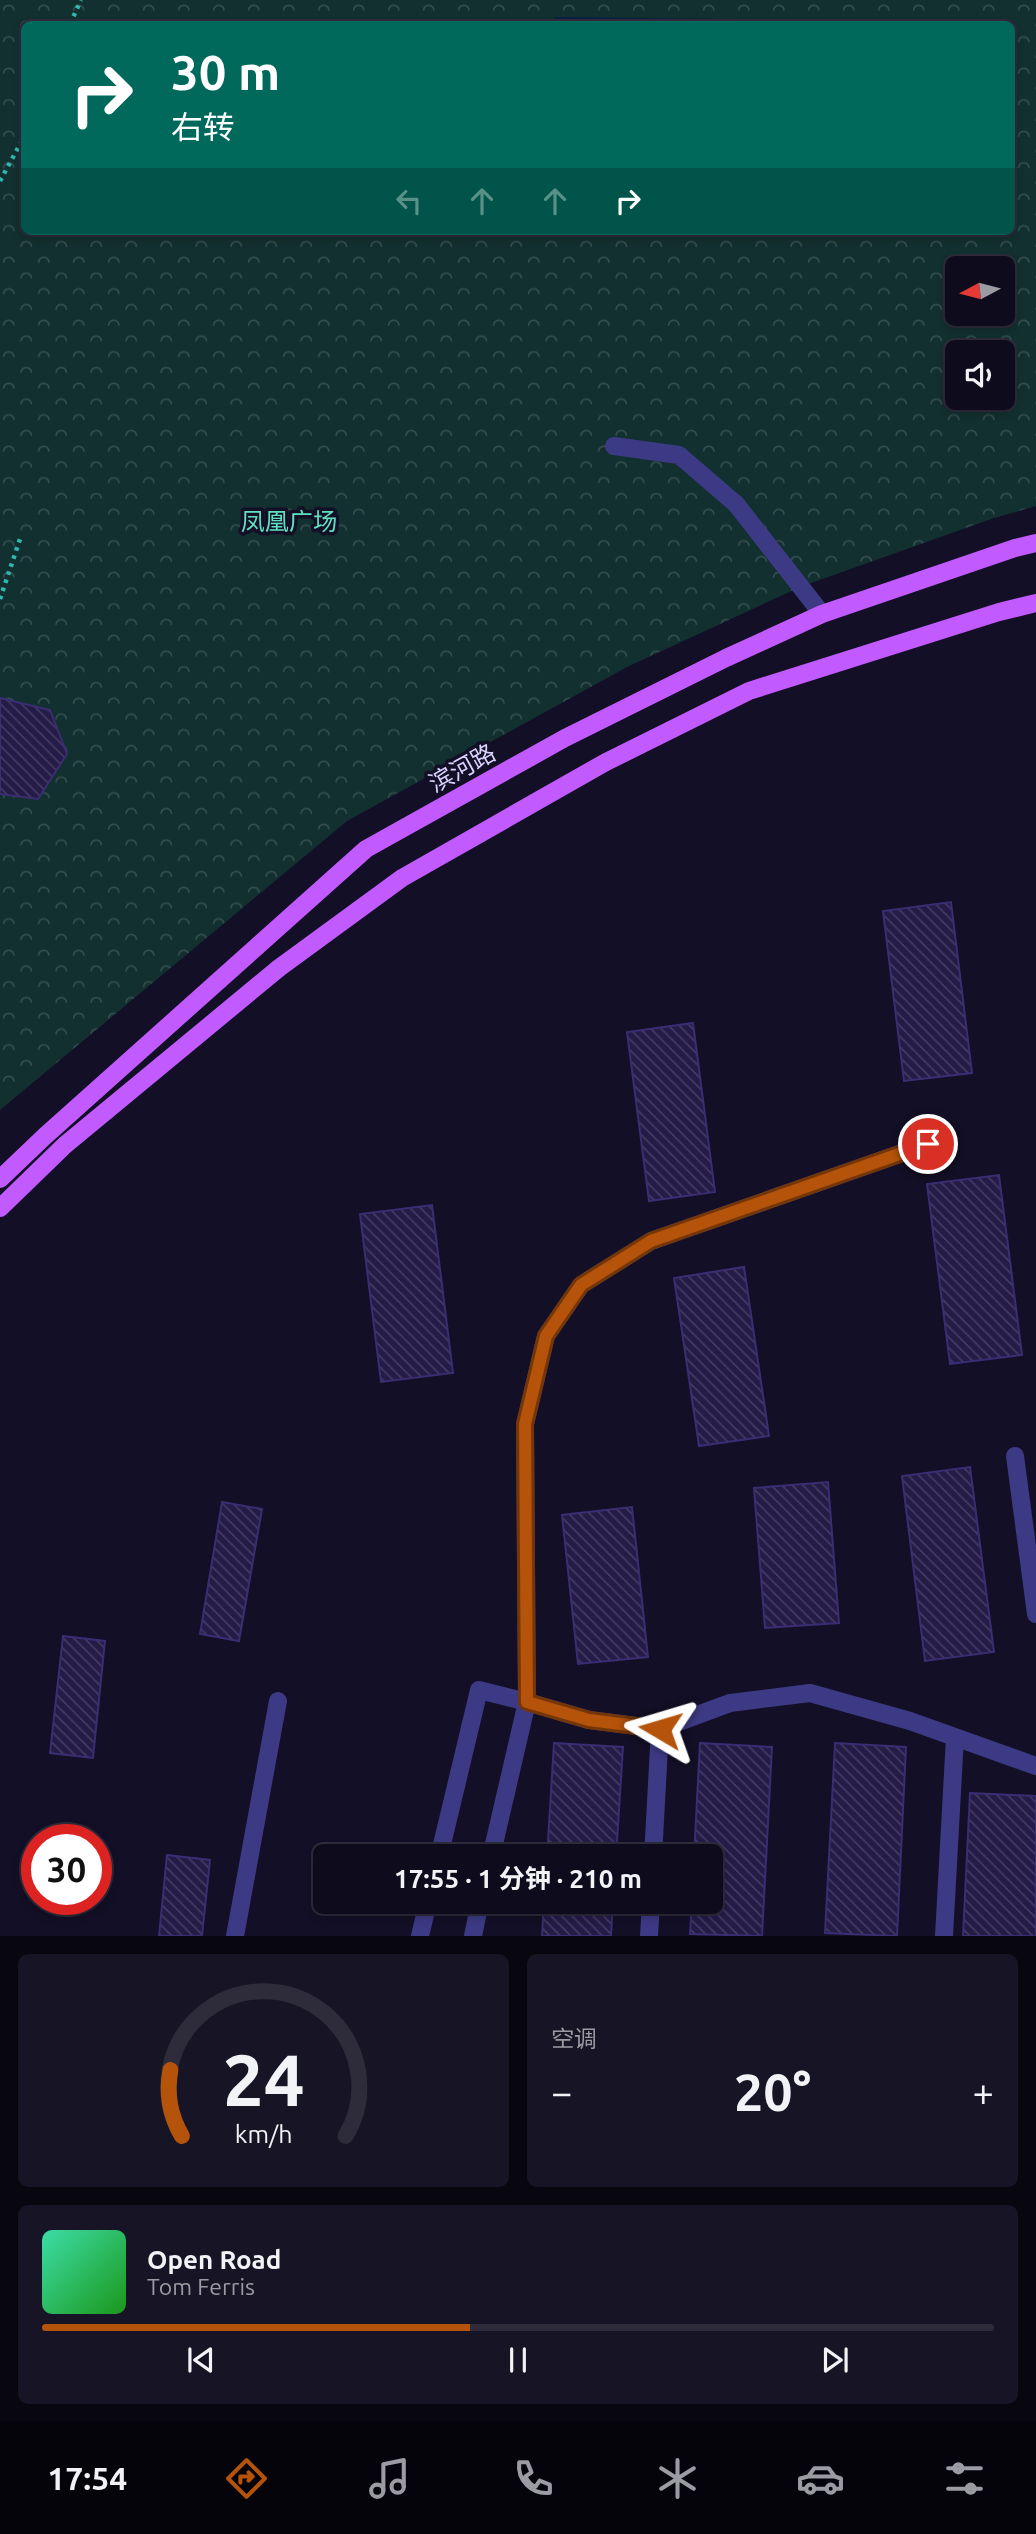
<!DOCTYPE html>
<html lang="zh">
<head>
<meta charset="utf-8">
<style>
	body { margin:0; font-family:Ubuntu,"Noto Sans SC",sans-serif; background:#171425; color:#f1f3f6; height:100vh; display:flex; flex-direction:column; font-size:26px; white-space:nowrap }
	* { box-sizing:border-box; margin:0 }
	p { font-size:23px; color:#9b9ba3 }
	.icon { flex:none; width:38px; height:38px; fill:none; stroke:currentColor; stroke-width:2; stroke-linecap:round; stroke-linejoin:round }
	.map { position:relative; height:1936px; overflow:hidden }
	.details { display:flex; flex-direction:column; gap:18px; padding:18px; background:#08060f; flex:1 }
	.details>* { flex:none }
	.guide { position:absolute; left:21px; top:21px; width:994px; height:214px; border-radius:10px; box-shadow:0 4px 10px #0003,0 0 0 2px #2e2b3b; background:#00695c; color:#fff; overflow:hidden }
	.needle { width:46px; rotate:263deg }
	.fabs { position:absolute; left:945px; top:256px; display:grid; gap:14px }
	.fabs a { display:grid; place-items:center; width:70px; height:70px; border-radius:10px; background:#0e0b1c; box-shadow:0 4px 10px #0003,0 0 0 2px #2e2b3b; font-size:35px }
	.speed { position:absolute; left:21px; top:1824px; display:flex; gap:14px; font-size:35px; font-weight:700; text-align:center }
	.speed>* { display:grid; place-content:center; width:91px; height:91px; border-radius:50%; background:#0e0b1c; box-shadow:0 4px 10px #0003,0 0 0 2px #2e2b3b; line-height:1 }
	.speed .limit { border:10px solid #d22; background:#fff; color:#111 }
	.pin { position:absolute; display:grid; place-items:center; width:60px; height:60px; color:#fff; margin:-30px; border:4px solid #fff; border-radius:50%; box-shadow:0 2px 7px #0007 }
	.me { position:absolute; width:77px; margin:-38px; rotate:277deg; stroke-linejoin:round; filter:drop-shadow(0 0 5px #0008) }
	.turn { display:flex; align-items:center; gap:24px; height:147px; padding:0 35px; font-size:32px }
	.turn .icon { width:91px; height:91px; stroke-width:2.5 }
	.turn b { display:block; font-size:49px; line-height:60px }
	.lanes { display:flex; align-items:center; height:66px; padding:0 35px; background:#0003; justify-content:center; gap:35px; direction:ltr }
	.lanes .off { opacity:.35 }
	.big { font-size:52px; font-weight:700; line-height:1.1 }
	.details .widget { flex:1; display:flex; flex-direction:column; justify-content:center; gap:10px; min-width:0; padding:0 24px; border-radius:10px; background:#171425 }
	.details .dial { align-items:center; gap:0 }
	.dial svg { height:182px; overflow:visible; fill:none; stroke:#2e2b3b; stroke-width:7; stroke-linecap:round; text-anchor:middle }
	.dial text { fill:#f1f3f6; stroke:none }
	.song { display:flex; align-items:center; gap:21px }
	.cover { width:84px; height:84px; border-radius:10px; background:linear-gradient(135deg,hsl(160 70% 55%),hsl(120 70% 35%)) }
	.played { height:7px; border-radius:4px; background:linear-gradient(90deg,#b45309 45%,#2e2b3b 45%) }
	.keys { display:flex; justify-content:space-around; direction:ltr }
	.heat { display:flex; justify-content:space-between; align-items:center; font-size:38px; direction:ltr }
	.details .tiles { flex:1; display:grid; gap:18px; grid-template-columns:1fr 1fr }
	.widget:last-child { grid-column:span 2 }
	.trip { position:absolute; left:313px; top:1844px; width:410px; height:70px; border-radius:10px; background:#0e0b1c; box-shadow:0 4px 10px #0003,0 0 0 2px #2e2b3b; font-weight:700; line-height:70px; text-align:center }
	.tabs { display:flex; height:112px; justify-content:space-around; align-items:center; background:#06040b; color:#9b9ba3 }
	.tabs .icon { width:49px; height:49px }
	.tabs .current { color:#b45309 }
	.tabs b { font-size:32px; color:#f1f3f6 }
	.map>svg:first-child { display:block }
</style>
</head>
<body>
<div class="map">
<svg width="1036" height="1936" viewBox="0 0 1036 1936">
	<defs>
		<pattern id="park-crowns" width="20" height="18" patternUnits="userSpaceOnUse" patternTransform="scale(1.75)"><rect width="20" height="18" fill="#12302f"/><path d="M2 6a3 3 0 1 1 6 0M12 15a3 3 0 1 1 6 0" fill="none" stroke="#344d4e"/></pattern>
		<pattern id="water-rules" width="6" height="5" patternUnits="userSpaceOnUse" patternTransform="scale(1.75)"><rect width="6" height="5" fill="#0a1f44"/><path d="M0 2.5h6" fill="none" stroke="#2d3f60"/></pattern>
		<pattern id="building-back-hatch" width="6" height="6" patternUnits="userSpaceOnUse" patternTransform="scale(1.75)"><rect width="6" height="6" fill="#241b47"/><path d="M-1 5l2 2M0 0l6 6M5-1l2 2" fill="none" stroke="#433b63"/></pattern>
	</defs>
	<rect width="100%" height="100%" fill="#130f26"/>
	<path fill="url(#park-crowns)" fill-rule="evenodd" d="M 0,0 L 1036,0 L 1036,506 L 994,518 L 800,587 L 627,667 L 347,821 L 0,1110 ZM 24,24 L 1012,24 L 1012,231 L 24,231 ZM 957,268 L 1003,268 L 1003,313 L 957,313 ZM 957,352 L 1003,352 L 1003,397 L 957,397 Z"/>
	<path fill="url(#water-rules)" d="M 554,17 L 745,19 L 744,24 L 557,24 Z"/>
	<path fill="url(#building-back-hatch)" stroke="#3b2d73" stroke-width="2" d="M 0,698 L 50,710 L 67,754 L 38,799 L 0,794 Z
		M 951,902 L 972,1073 L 904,1081 L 883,911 Z
		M 693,1023 L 715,1192 L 649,1201 L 627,1032 Z
		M 999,1175 L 1022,1355 L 950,1364 L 927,1184 Z
		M 432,1205 L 453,1373 L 381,1382 L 360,1214 Z
		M 744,1267 L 769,1436 L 699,1446 L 674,1278 Z
		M 970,1467 L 994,1652 L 925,1661 L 902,1476 Z
		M 828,1482 L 839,1623 L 765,1628 L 754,1488 Z
		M 222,1502 L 262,1509 L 239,1641 L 200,1634 Z
		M 632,1507 L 648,1657 L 578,1664 L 562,1515 Z
		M 63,1636 L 105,1641 L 93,1758 L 50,1753 Z
		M 554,1743 L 623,1747 L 616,1857 L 547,1857 Z
		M 700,1743 L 772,1747 L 762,1936 L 690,1934 L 692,1902 L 710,1902 L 710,1857 L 694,1857 Z
		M 835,1743 L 906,1747 L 897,1936 L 825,1933 Z
		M 970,1793 L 1036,1796 L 1036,1936 L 963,1936 Z
		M 167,1855 L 210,1860 L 202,1936 L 159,1936 Z
		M 544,1902 L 613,1902 L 611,1936 L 542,1936 Z"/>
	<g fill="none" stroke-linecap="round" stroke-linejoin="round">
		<path stroke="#2fb8b0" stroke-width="4.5" stroke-dasharray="3.5 5" stroke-linecap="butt" d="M 70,24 L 81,0
			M 0,181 L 24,137
			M 0,599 L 21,536"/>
		<path stroke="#3d3a85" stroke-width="18" d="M 614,446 L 679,455 L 736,504 L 822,614
			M 1015,1456 L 1036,1614
			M 439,1857 L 479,1690 L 527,1702 L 589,1720 L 660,1729 L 730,1703 L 810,1693 L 910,1721 L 1036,1766
			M 491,1857 L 527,1702 L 525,1424 L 546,1336 L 581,1285 L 651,1241 L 928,1144
			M 653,1857 L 660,1729
			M 235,1936 L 278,1701
			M 420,1936 L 428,1902
			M 473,1936 L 480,1902
			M 649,1936 L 651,1902
			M 944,1936 L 955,1737"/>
		<path stroke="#c25bff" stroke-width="18" d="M 0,1179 L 45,1136 L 366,849 L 565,738 L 726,658 L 822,614 L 1015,548 L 1036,543
			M 0,1208 L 65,1145 L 279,968 L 402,878 L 606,762 L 749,691 L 999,612 L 1036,603"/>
	</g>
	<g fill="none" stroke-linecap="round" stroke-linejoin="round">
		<g stroke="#753606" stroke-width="18">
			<path id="route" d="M 660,1729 L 589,1720 L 527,1702 L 525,1424 L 546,1336 L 581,1285 L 651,1241 L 928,1144"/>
		</g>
		<use href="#route" stroke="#b45309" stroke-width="12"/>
	</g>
	<g text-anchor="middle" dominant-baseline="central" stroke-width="7" stroke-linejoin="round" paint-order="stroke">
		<g font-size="24" fill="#5fe0c0" stroke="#130f26">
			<text x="289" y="521">凤凰广场</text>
		</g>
		<g font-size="24" fill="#d9d4ff" stroke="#130f26">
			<text transform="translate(462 768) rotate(-29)">滨河路</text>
		</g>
	</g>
</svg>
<div class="fabs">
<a><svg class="needle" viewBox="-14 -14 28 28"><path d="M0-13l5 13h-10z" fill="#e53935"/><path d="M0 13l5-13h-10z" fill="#9b9ba3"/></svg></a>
<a><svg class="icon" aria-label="sound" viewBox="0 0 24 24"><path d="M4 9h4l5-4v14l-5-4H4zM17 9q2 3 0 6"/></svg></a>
</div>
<div class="speed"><div class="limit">30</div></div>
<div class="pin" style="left:928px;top:1144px;background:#d93025"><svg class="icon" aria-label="arrive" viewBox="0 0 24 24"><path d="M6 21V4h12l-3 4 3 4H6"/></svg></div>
<svg class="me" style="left:660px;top:1729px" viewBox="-20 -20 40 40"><path d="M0-17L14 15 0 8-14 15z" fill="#b45309" stroke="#fff" stroke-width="4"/></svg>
<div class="trip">17:55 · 1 分钟 · 210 m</div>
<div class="guide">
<div class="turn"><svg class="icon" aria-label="right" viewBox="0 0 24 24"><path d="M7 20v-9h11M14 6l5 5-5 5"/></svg><div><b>30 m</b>右转</div></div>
<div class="lanes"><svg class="icon off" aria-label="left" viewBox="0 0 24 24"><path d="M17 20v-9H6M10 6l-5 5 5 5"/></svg><svg class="icon off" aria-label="ahead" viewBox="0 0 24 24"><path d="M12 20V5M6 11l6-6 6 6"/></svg><svg class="icon off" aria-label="ahead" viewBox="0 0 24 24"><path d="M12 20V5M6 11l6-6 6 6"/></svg><svg class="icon" aria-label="right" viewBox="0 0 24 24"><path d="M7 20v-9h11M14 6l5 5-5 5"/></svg></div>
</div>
</div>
<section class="details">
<div class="tiles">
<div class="widget dial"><svg viewBox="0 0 100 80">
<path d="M14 69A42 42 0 1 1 86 69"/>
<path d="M14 69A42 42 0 0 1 9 40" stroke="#b45309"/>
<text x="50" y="56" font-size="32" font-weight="700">24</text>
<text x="50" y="72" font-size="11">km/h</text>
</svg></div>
<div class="widget"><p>空调</p>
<div class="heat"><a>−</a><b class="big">20°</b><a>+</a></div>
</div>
<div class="widget">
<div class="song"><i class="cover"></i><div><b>Open Road</b><p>Tom Ferris</p></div></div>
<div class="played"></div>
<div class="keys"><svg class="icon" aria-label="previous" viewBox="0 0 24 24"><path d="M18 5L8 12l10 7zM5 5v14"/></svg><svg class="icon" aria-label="pause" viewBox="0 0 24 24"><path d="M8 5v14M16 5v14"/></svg><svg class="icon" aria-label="next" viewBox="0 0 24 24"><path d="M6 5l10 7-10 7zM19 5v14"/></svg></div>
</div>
</div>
</section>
<nav class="tabs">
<b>17:54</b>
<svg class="icon current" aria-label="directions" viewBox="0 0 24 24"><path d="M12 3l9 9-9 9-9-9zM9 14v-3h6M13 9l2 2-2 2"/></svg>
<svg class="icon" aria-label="music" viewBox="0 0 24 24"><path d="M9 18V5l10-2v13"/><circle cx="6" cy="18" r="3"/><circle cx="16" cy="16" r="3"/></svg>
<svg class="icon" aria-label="phone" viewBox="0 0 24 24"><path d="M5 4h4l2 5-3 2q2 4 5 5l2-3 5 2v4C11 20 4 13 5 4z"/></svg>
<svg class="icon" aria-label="climate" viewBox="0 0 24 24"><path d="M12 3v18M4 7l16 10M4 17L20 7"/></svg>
<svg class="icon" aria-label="car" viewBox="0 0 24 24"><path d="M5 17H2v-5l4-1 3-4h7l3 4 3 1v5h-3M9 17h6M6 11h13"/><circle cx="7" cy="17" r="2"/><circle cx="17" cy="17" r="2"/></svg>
<svg class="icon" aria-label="filters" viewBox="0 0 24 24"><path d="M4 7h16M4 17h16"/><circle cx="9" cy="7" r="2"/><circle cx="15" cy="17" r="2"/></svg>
</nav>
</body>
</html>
